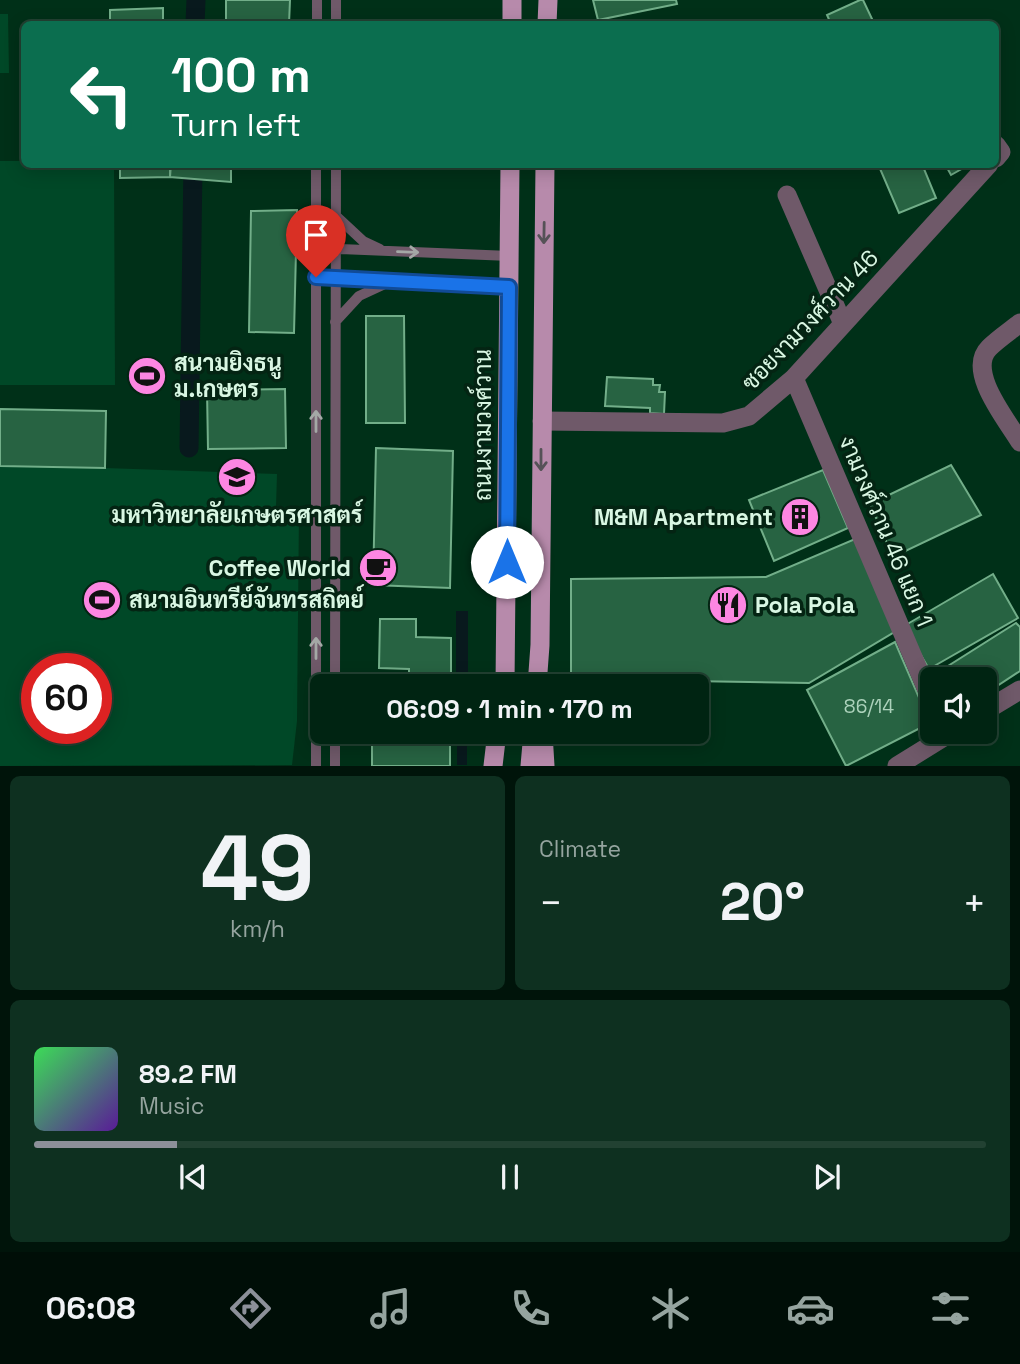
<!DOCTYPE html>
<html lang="en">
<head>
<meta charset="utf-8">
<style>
	body { margin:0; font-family:"Space Grotesk",Sarabun,sans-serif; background:#0e3020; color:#f1f3f6; height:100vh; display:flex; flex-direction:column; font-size:26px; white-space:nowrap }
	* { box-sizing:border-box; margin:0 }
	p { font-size:23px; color:#95a49f }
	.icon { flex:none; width:38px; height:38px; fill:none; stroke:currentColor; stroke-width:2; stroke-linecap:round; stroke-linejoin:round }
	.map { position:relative; height:766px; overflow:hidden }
	.panel { display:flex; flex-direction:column; gap:10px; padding:10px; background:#00140a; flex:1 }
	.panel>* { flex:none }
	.guide { position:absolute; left:21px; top:21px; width:978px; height:147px; border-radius:10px; box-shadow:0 4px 18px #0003,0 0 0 2px #224132; background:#0b6e4f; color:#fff; overflow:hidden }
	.fabs { position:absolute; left:920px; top:667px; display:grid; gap:14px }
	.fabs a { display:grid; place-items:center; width:77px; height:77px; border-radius:10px; background:#002412; box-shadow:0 4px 18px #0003,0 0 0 2px #224132; font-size:35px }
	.speed { position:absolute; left:21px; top:653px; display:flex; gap:14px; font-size:35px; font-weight:700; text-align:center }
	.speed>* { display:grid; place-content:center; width:91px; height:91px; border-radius:50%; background:#002412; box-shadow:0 4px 18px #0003,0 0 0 2px #224132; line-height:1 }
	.speed .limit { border:10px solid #d22; background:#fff; color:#111 }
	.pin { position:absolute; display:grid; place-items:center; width:60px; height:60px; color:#fff; margin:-72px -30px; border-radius:50% 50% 50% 0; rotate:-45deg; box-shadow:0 0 7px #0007 }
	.pin .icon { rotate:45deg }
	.me { position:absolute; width:77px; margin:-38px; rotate:0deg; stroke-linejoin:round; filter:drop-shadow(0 0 5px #0008) }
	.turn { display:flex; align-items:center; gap:24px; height:147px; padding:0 35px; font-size:32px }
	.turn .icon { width:91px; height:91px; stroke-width:2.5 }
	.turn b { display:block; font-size:49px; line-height:60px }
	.big { font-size:52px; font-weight:700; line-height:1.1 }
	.panel .tile { flex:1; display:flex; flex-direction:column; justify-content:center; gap:10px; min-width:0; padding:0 24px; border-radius:10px; background:#0e3020 }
	.panel .dial { align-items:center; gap:0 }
	.dial b { font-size:91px; line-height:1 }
	.song { display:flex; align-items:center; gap:21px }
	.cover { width:84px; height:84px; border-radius:10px; background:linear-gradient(135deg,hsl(130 70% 55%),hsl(270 70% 35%)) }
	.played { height:7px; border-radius:4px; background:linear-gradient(90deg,#8c9099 15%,#224132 15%) }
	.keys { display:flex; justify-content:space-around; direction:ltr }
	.heat { display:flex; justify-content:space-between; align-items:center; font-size:38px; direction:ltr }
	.panel .tiles { flex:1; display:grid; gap:10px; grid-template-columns:1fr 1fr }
	.tile:last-child { grid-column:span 2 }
	.trip { position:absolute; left:310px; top:674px; width:399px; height:70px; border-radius:10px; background:#002412; box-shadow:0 4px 18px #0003,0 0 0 2px #224132; font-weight:700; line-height:70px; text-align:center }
	.menu { display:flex; height:112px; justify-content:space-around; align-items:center; background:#000e07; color:#95a49f }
	.menu .icon { width:49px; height:49px }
	.menu .current { color:#8c9099 }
	.menu b { font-size:32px; color:#f1f3f6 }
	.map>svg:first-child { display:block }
</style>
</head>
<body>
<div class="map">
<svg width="1020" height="766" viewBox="0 0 1020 766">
	<rect width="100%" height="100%" fill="#003018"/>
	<path fill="#004827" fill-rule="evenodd" d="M 0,14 L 8,14 L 9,73 L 0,73 Z
		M 0,161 L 24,161 L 24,164 L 114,165 L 115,385 L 0,385 Z
		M 0,409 L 106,411 L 105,468 L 277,474 L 276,507 L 299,509 L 297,721 L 292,765 L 0,766 ZM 37,668 L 96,668 L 96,728 L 37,728 Z"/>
	<path fill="#08191d" d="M 456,611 L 468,611 L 468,686 L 456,686 Z
		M 457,732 L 467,732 L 467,765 L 457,765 Z"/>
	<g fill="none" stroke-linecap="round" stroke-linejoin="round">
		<path stroke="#08191d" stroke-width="19" d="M 195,24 L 196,0
			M 189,448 L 193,164"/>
	</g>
	<path fill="#276342" stroke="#72ae89" stroke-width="2" d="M 226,0 L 290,0 L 289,24 L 226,24 Z
		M 593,0 L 676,0 L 677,4 L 598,20 Z
		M 860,0 L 863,0 L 873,21 L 866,24 L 831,24 L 827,15 Z
		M 163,8 L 163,24 L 110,24 L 110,10 Z
		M 120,164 L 170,164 L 170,177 L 120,178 Z
		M 171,164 L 231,164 L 231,182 L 170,177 Z
		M 878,164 L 922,164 L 936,198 L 899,213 Z
		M 945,164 L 964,164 L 965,167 L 951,175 Z
		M 297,210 L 294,333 L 249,332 L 251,211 Z
		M 366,316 L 404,316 L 405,423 L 366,423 Z
		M 607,377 L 653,379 L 653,385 L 660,385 L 659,392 L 665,392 L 664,414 L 650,413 L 650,408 L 605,406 Z
		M 285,389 L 286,448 L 208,449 L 207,390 Z
		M 0,409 L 106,411 L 105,468 L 0,466 Z
		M 376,448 L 453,451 L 450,588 L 373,585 Z
		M 951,465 L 981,515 L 893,557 L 870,504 Z
		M 823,470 L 848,528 L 774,561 L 749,500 Z
		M 855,539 L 896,631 L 809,683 L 571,679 L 571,579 L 766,577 Z
		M 993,574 L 1018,618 L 929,669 L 904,626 Z
		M 380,619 L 416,619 L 416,637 L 451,638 L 451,684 L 409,683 L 409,669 L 379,668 Z
		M 1016,623 L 1020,627 L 1020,671 L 985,694 L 985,679 L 929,678 Z
		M 895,642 L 930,723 L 846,766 L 807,690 Z
		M 372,732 L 450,732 L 450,766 L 372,766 Z"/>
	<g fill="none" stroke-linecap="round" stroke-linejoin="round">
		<path stroke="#6f5969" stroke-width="10" d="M 317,24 L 317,0
			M 336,24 L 336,0
			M 316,164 L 316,766
			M 335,215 L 363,241 L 380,249
			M 316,248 L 510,256
			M 316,277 L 509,287
			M 335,322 L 359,296 L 387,283
			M 335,686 L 336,164
			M 335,766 L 335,732"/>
		<path stroke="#6f5969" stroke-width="19" d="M 996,145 L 1001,152 L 996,158
			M 787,195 L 843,324
			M 1020,323 C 1010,331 998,339 989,348 C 966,371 1007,420 1020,442
			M 794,378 L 933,704
			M 542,421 L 723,423 L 749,416 L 794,378 L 989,164
			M 985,711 L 1020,690
			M 897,766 L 952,732"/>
		<path stroke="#b78aab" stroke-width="19" d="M 512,24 L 512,0
			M 547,24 L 548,0
			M 505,686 L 510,164
			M 537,686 L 540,645 L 545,164
			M 543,733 L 545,766
			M 493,766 L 497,732
			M 530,766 L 533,732"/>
	</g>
	<defs><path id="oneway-shaft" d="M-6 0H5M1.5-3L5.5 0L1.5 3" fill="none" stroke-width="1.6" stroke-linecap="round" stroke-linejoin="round" transform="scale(1.75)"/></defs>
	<g stroke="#555257">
		<use href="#oneway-shaft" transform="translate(544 233) rotate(91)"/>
		<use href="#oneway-shaft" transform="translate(541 460) rotate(90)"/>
	</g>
	<g stroke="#a4a8a6">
		<use href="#oneway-shaft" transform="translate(408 252) rotate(2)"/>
		<use href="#oneway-shaft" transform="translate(316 421) rotate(-90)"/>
		<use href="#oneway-shaft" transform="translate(316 648) rotate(-90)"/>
	</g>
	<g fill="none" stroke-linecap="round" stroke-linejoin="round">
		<g stroke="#114b97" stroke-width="18">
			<path id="route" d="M 316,277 L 509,287 L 507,562"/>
		</g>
		<use href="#route" stroke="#1a73e8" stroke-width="12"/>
	</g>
	<defs>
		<g id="stadium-disc" transform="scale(2.0125)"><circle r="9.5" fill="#fd86e2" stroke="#042413"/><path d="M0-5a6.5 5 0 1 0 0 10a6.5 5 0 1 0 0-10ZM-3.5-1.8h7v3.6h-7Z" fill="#111"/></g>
		<g id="university-disc" transform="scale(2.0125)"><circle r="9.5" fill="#fd86e2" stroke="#042413"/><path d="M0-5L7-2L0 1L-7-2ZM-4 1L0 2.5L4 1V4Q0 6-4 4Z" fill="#111"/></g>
		<g id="building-disc" transform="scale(2.0125)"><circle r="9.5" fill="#fd86e2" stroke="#042413"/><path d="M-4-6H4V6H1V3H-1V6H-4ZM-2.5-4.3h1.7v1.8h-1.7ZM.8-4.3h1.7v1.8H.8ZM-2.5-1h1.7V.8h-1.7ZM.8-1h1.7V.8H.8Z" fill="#111"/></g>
		<g id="cafe-disc" transform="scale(2.0125)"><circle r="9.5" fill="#fd86e2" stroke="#042413"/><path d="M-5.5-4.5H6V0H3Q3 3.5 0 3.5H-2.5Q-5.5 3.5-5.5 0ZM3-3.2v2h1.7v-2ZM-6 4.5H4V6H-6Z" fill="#111"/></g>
		<g id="restaurant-disc" transform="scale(2.0125)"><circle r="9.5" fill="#fd86e2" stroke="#042413"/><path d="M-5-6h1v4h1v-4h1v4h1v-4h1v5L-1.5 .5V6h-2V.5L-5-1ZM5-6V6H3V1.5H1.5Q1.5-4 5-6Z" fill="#111"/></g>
	</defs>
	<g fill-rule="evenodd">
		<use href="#stadium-disc" x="147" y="376"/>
		<use href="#university-disc" x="237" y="477"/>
		<use href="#building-disc" x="800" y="517"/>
		<use href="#cafe-disc" x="378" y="568"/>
		<use href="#stadium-disc" x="102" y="600"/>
		<use href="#restaurant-disc" x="728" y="605"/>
	</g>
	<g text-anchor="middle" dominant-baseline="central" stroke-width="7" stroke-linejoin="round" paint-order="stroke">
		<g font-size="19" fill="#acd2bb">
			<text x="869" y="706">86/14</text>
		</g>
		<g font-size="23" fill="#d9f7e3" stroke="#042413">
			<text transform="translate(810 320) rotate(-46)">ซอยงามวงศ์วาน 46</text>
			<text transform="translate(483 425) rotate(-90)">ถนนงามวงศ์วาน</text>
			<text transform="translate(886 531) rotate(67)">งามวงศ์วาน 46 แยก 1</text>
		</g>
		<g font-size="23" font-weight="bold" fill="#d9f7e3" stroke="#042413" text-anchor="start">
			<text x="174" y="363">สนามยิงธนู<tspan x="174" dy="26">ม.เกษตร</tspan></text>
			<text x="237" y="515" text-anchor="middle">มหาวิทยาลัยเกษตรศาสตร์</text>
			<text x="773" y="517" text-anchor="end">M&amp;M Apartment</text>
			<text x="351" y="568" text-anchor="end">Coffee World</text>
			<text x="129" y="600">สนามอินทรีย์จันทรสถิตย์</text>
			<text x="755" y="605">Pola Pola</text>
		</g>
	</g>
</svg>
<div class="fabs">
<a><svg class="icon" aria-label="sound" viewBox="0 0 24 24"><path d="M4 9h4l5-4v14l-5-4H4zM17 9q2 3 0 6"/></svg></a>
</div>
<div class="speed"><div class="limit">60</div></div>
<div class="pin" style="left:316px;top:277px;background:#d93025"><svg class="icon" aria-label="arrive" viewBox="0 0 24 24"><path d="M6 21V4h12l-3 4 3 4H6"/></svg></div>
<svg class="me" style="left:507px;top:562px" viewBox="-20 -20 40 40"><circle r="19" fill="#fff"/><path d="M0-13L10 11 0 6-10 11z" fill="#1a73e8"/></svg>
<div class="trip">06:09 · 1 min · 170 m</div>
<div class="guide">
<div class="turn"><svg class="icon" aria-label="left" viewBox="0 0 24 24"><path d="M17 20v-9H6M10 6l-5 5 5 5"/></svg><div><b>100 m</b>Turn left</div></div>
</div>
</div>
<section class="panel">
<div class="tiles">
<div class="tile dial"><b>49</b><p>km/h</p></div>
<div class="tile"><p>Climate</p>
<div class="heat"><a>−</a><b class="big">20°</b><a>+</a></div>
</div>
<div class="tile">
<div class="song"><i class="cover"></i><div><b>89.2 FM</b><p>Music</p></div></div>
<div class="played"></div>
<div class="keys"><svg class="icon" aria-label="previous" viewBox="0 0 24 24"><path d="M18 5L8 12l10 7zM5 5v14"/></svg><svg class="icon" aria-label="pause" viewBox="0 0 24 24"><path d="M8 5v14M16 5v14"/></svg><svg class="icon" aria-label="next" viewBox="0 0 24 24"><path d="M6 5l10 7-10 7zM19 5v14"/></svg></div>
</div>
</div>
</section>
<nav class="menu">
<b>06:08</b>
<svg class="icon current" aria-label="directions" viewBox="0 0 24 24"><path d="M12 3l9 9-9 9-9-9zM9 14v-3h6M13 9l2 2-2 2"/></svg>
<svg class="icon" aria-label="music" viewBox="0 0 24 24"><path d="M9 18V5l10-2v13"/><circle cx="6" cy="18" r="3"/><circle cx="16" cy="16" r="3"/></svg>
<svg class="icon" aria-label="phone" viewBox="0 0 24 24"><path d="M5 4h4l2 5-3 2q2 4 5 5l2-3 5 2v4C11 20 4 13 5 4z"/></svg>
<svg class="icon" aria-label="climate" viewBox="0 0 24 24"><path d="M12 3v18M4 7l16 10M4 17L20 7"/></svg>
<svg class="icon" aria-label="car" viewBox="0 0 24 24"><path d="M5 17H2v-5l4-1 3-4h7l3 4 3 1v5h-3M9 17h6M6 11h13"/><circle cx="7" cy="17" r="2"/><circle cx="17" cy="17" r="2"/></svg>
<svg class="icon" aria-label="filters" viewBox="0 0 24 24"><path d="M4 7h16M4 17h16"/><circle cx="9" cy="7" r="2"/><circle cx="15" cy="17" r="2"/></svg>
</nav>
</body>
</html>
